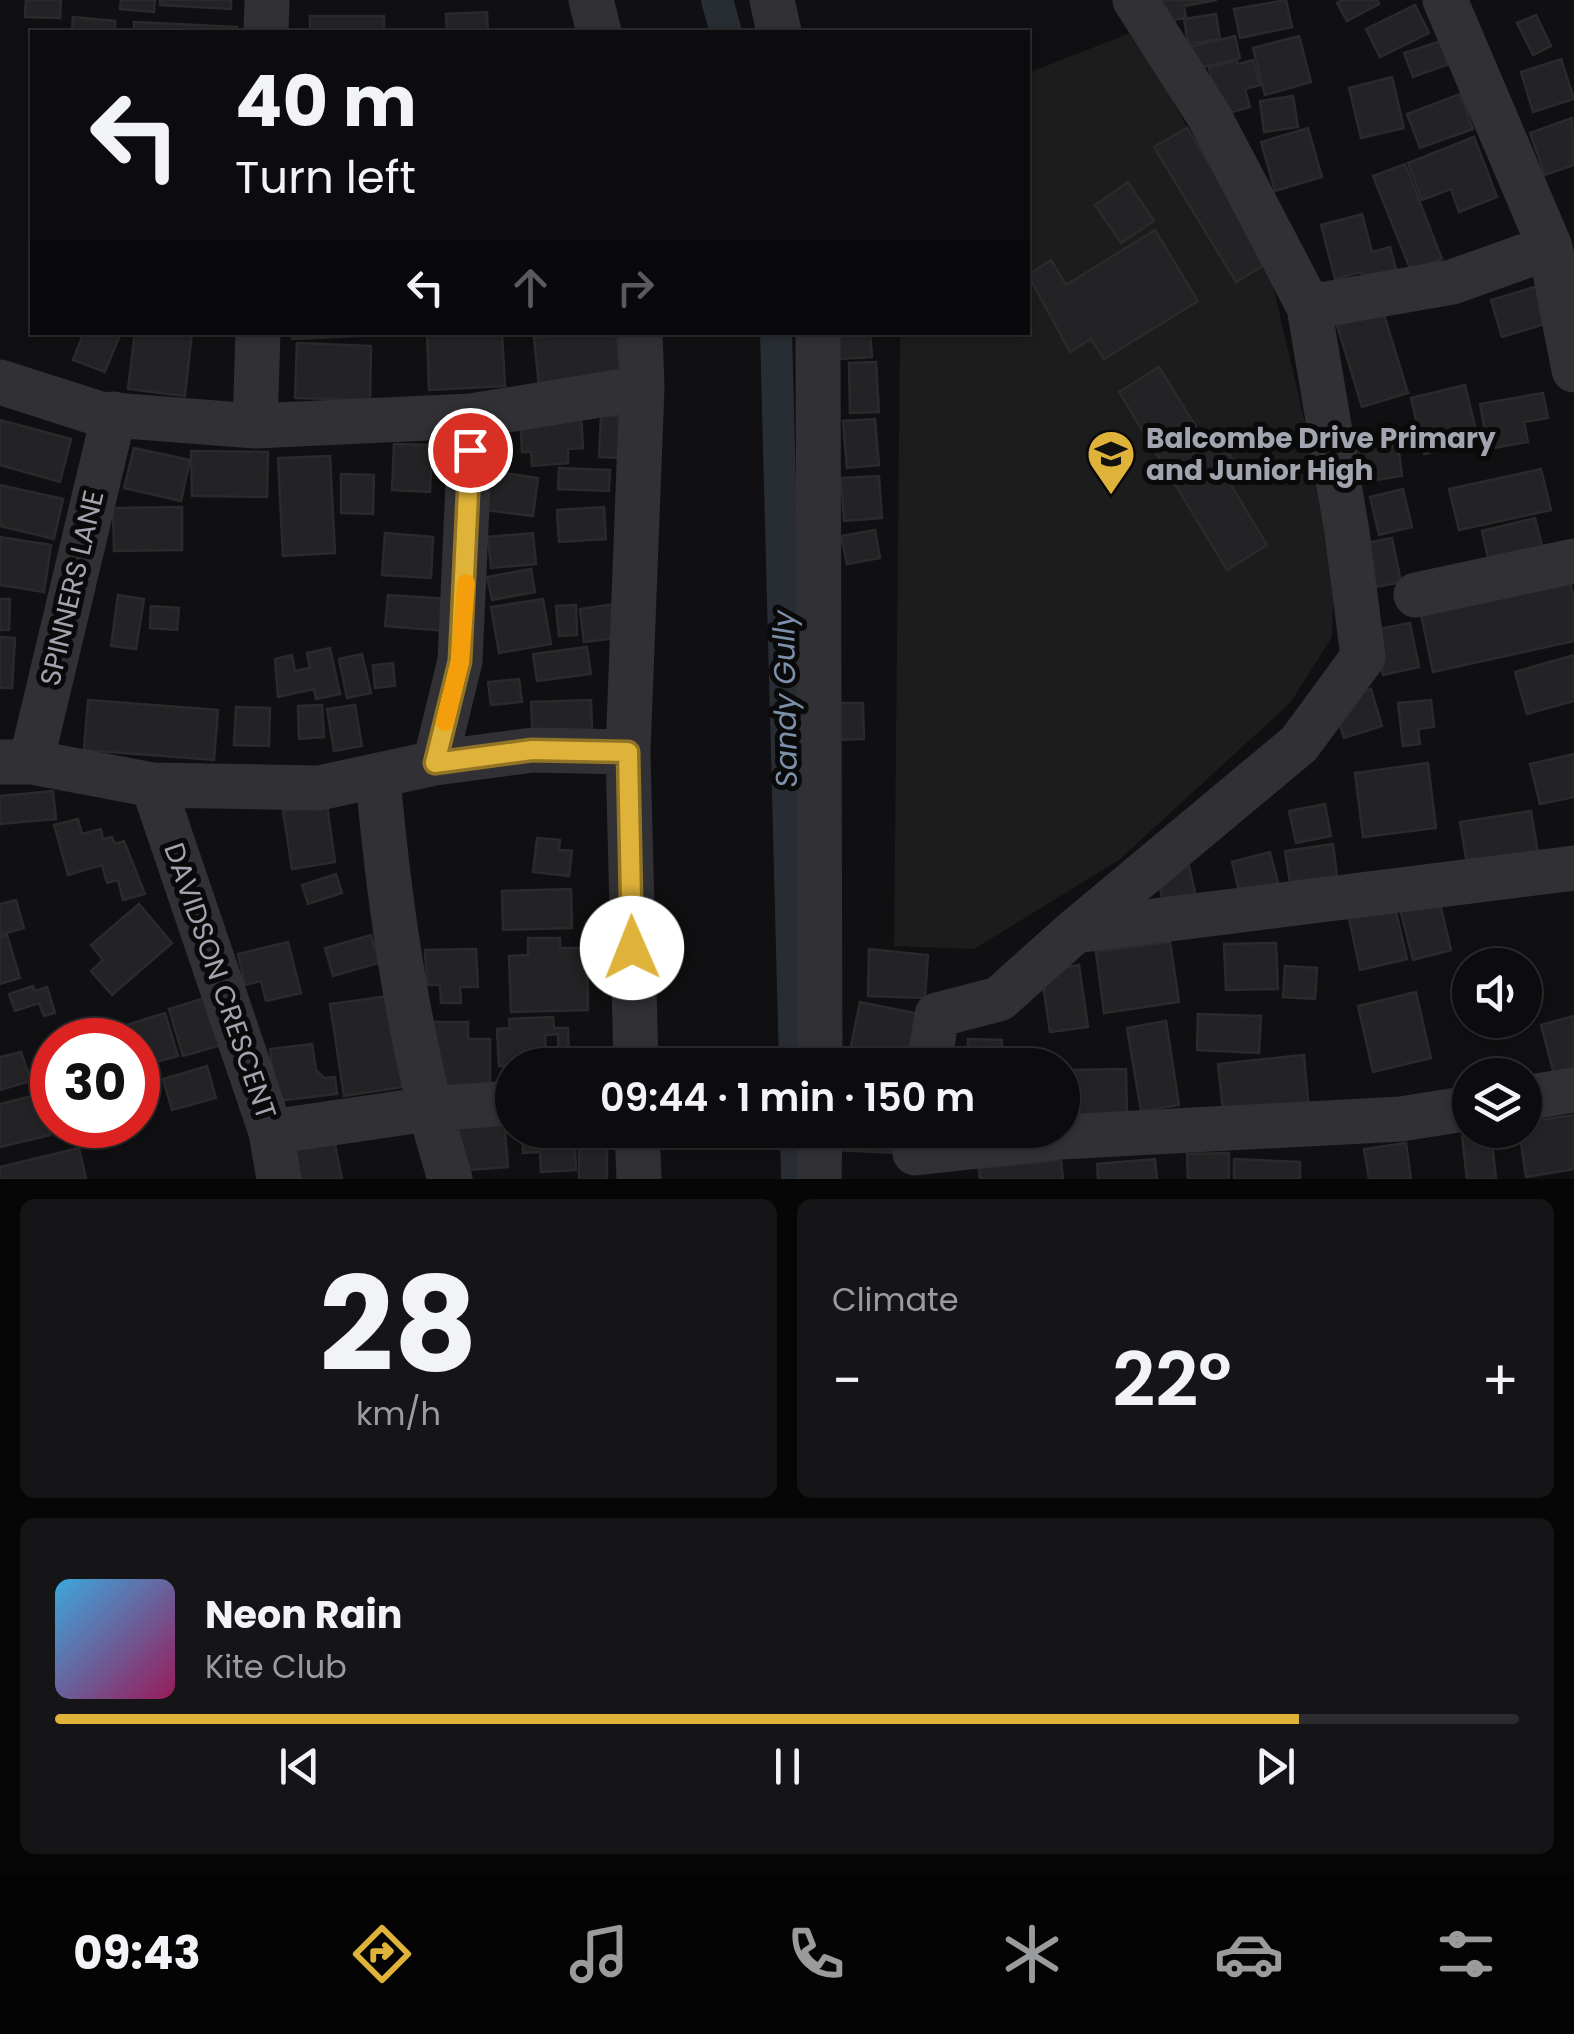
<!DOCTYPE html>
<html lang="en">
<head>
<meta charset="utf-8">
<style>
	body { margin:0; font-family:Poppins,sans-serif; background:#151416; color:#f1f3f6; height:100vh; display:flex; flex-direction:column; font-size:38px; white-space:nowrap }
	* { box-sizing:border-box; margin:0 }
	p { font-size:32px; color:#9a9b9d }
	.icon { flex:none; width:55px; height:55px; fill:none; stroke:currentColor; stroke-width:2; stroke-linecap:round; stroke-linejoin:round }
	.map { position:relative; height:1179px; overflow:hidden }
	.sheet { display:flex; flex-direction:column; gap:20px; padding:20px; background:#070607; flex:1 }
	.sheet>* { flex:none }
	.guide { position:absolute; left:30px; top:30px; width:1000px; height:305px; border-radius:0px; box-shadow:0 2px 8px #0004,0 0 0 2px #2c2b2e; background:#0c0b0d; color:#f1f3f6; overflow:hidden }
	.controls { position:absolute; left:1452px; top:948px; display:grid; gap:20px }
	.controls a { display:grid; place-items:center; width:90px; height:90px; border-radius:50%; background:#0c0b0d; box-shadow:0 2px 8px #0004,0 0 0 2px #2c2b2e; font-size:50px }
	.speed { position:absolute; left:30px; top:1018px; display:flex; gap:20px; font-size:50px; font-weight:700; text-align:center }
	.speed>* { display:grid; place-content:center; width:130px; height:130px; border-radius:50%; background:#0c0b0d; box-shadow:0 2px 8px #0004,0 0 0 2px #2c2b2e; line-height:1 }
	.speed .limit { border:15px solid #d22; background:#fff; color:#111 }
	.pin { position:absolute; display:grid; place-items:center; width:85px; height:85px; color:#fff; margin:-42px; border:5px solid #fff; border-radius:50%; box-shadow:0 2px 10px #0007 }
	.me { position:absolute; width:110px; margin:-55px; rotate:359deg; stroke-linejoin:round; filter:drop-shadow(0 0 8px #0008) }
	.turn { display:flex; align-items:center; gap:35px; height:210px; padding:0 40px; font-size:45px }
	.turn .icon { width:130px; height:130px; stroke-width:2.5 }
	.turn b { display:block; font-size:70px; line-height:85px }
	.lanes { display:flex; align-items:center; height:95px; padding:0 40px; background:#0003; justify-content:center; gap:50px; direction:ltr }
	.lanes .off { opacity:.35 }
	.big { font-size:75px; font-weight:600; line-height:1.1 }
	.sheet .widget { flex:1; display:flex; flex-direction:column; justify-content:center; gap:15px; min-width:0; padding:0 35px; border-radius:15px; background:#151416 }
	.sheet .dial { align-items:center; gap:0 }
	.dial b { font-size:130px; line-height:1 }
	.song { display:flex; align-items:center; gap:30px }
	.cover { width:120px; height:120px; border-radius:15px; background:linear-gradient(135deg,hsl(200 70% 55%),hsl(330 70% 35%)) }
	.played { height:10px; border-radius:5px; background:linear-gradient(90deg,#dfb239 85%,#2c2b2e 85%) }
	.keys { display:flex; justify-content:space-around; direction:ltr }
	.heat { display:flex; justify-content:space-between; align-items:center; font-size:55px; direction:ltr }
	.sheet .tiles { flex:1; display:grid; gap:20px; grid-template-columns:1fr 1fr }
	.widget:last-child { grid-column:span 2 }
	.trip { position:absolute; left:495px; top:1048px; width:585px; height:100px; border-radius:50px; background:#0c0b0d; box-shadow:0 2px 8px #0004,0 0 0 2px #2c2b2e; font-weight:600; line-height:100px; text-align:center }
	.dock { display:flex; height:160px; justify-content:space-around; align-items:center; background:#050405; color:#9a9b9d }
	.dock .icon { width:70px; height:70px }
	.dock .active { color:#dfb239 }
	.dock b { font-size:45px; color:#f1f3f6 }
	.map>svg:first-child { display:block }
</style>
</head>
<body>
<div class="map">
<svg width="1574" height="1179" viewBox="0 0 1574 1179">
	<rect width="100%" height="100%" fill="#100f11"/>
	<path fill="#1c1c1d" d="M 1135,31 L 1273,286 L 1335,550 L 1332,637 L 1291,702 L 1119,860 L 974,949 L 894,946 L 900,333 L 1028,332 L 1028,73 Z"/>
	<g fill="none" stroke-linecap="round" stroke-linejoin="round">
		<path stroke="#272d33" stroke-width="32" d="M 717,0 L 726,32
			M 776,332 L 795,1065
			M 796,1130 L 797,1179"/>
	</g>
	<path fill="#232224" stroke="#2a2a2c" stroke-width="2.5" d="M 26,0 L 61,0 L 60,18 L 25,17 Z
		M 121,0 L 155,0 L 154,12 L 120,9 Z
		M 160,0 L 231,0 L 231,9 L 160,5 Z
		M 1155,0 L 1217,0 L 1184,6 L 1186,18 L 1159,22 Z
		M 1286,0 L 1292,27 L 1240,38 L 1234,9 Z
		M 1342,0 L 1377,0 L 1379,4 L 1347,21 L 1337,3 Z
		M 1415,5 L 1429,33 L 1380,57 L 1366,29 Z
		M 487,12 L 488,32 L 447,32 L 446,14 Z
		M 1216,14 L 1220,39 L 1188,44 L 1184,19 Z
		M 1536,15 L 1551,46 L 1533,55 L 1517,23 Z
		M 310,16 L 384,16 L 384,32 L 310,32 Z
		M 73,17 L 115,21 L 115,32 L 72,32 Z
		M 134,22 L 237,27 L 236,32 L 134,32 Z
		M 1235,36 L 1240,58 L 1195,69 L 1190,47 Z
		M 1299,36 L 1311,82 L 1265,95 L 1253,48 Z
		M 1444,40 L 1452,63 L 1413,77 L 1404,53 Z
		M 1561,59 L 1574,99 L 1533,112 L 1521,72 Z
		M 1237,60 L 1238,64 L 1253,60 L 1260,85 L 1245,89 L 1250,107 L 1222,115 L 1209,68 Z
		M 1392,77 L 1404,128 L 1361,138 L 1349,88 Z
		M 1460,94 L 1473,129 L 1420,148 L 1407,114 Z
		M 1293,96 L 1298,127 L 1264,132 L 1260,101 Z
		M 1572,118 L 1574,165 L 1545,175 L 1530,133 Z
		M 1187,128 L 1269,262 L 1236,282 L 1154,147 Z
		M 1308,128 L 1322,177 L 1275,191 L 1261,142 Z
		M 1474,137 L 1497,197 L 1459,212 L 1451,189 L 1422,200 L 1408,163 Z
		M 1405,164 L 1442,259 L 1411,271 L 1373,176 Z
		M 1128,182 L 1154,221 L 1121,243 L 1095,205 Z
		M 1362,214 L 1372,252 L 1390,247 L 1398,276 L 1365,284 L 1361,272 L 1335,279 L 1321,225 Z
		M 1155,230 L 1198,301 L 1104,359 L 1091,339 L 1070,352 L 1028,275 L 1051,260 L 1066,285 Z
		M 1544,284 L 1555,321 L 1502,337 L 1491,300 Z
		M 1383,311 L 1408,393 L 1362,407 L 1337,325 Z
		M 84,332 L 121,332 L 105,372 L 73,360 Z
		M 135,332 L 192,332 L 185,396 L 128,389 Z
		M 291,332 L 377,332 L 377,335 L 292,339 Z
		M 427,332 L 502,332 L 505,386 L 429,390 Z
		M 588,332 L 616,332 L 621,378 L 539,387 L 534,338 Z
		M 837,332 L 870,332 L 872,357 L 839,359 Z
		M 297,343 L 371,346 L 370,400 L 295,398 Z
		M 876,362 L 879,412 L 850,413 L 849,363 Z
		M 1159,367 L 1204,440 L 1216,433 L 1234,462 L 1222,470 L 1267,545 L 1227,570 L 1119,392 Z
		M 1465,385 L 1475,426 L 1461,446 L 1424,454 L 1411,398 Z
		M 1543,393 L 1548,418 L 1524,422 L 1528,442 L 1488,449 L 1480,404 Z
		M 581,414 L 583,448 L 568,449 L 568,463 L 532,466 L 531,452 L 522,452 L 520,418 Z
		M 601,415 L 625,417 L 623,458 L 599,457 Z
		M 875,419 L 879,465 L 847,468 L 843,421 Z
		M 0,420 L 71,439 L 60,482 L 0,465 Z
		M 394,444 L 432,445 L 430,492 L 392,490 Z
		M 1398,445 L 1402,476 L 1356,483 L 1351,451 Z
		M 134,448 L 190,460 L 181,501 L 124,488 Z
		M 191,451 L 268,452 L 267,497 L 192,496 Z
		M 330,456 L 335,553 L 283,556 L 278,458 Z
		M 559,468 L 610,470 L 609,491 L 558,489 Z
		M 1541,469 L 1551,510 L 1459,530 L 1449,489 Z
		M 490,471 L 538,478 L 533,516 L 485,510 Z
		M 341,474 L 374,475 L 373,514 L 341,513 Z
		M 879,476 L 882,518 L 844,521 L 841,478 Z
		M 0,485 L 63,499 L 54,539 L 0,526 Z
		M 1403,489 L 1412,527 L 1379,535 L 1370,497 Z
		M 182,507 L 182,550 L 114,551 L 113,508 Z
		M 604,507 L 606,539 L 559,542 L 557,510 Z
		M 1535,518 L 1543,550 L 1489,563 L 1482,531 Z
		M 875,530 L 880,558 L 847,564 L 841,536 Z
		M 385,533 L 433,537 L 431,578 L 382,575 Z
		M 533,533 L 536,564 L 491,568 L 488,537 Z
		M 0,537 L 51,545 L 44,592 L 0,585 Z
		M 1392,538 L 1401,582 L 1366,589 L 1356,545 Z
		M 531,569 L 535,592 L 492,600 L 487,577 Z
		M 1568,573 L 1574,600 L 1574,641 L 1433,672 L 1419,605 Z
		M 118,595 L 144,599 L 136,649 L 111,646 Z
		M 388,595 L 449,599 L 446,631 L 385,626 Z
		M 0,599 L 10,599 L 9,630 L 0,630 Z
		M 543,599 L 551,644 L 499,653 L 491,607 Z
		M 622,603 L 626,637 L 584,642 L 580,609 Z
		M 576,605 L 577,635 L 559,636 L 556,606 Z
		M 151,606 L 179,608 L 177,630 L 150,628 Z
		M 1410,623 L 1419,667 L 1383,675 L 1374,630 Z
		M 0,637 L 15,638 L 12,688 L 0,688 Z
		M 587,647 L 591,674 L 537,681 L 533,654 Z
		M 330,648 L 340,694 L 316,699 L 314,689 L 278,697 L 275,659 L 292,655 L 295,671 L 310,668 L 307,653 Z
		M 362,654 L 371,693 L 347,698 L 339,659 Z
		M 1574,655 L 1574,701 L 1527,714 L 1515,672 Z
		M 393,663 L 395,686 L 375,688 L 373,665 Z
		M 519,679 L 522,702 L 491,705 L 488,682 Z
		M 1371,689 L 1382,726 L 1344,738 L 1333,701 Z
		M 88,700 L 218,710 L 214,760 L 84,750 Z
		M 591,700 L 592,732 L 533,745 L 531,702 Z
		M 1431,700 L 1434,727 L 1418,729 L 1420,744 L 1403,746 L 1398,703 Z
		M 829,703 L 863,703 L 864,739 L 830,740 Z
		M 322,705 L 324,737 L 299,739 L 298,706 Z
		M 355,705 L 362,746 L 334,751 L 327,709 Z
		M 236,707 L 270,708 L 269,746 L 234,745 Z
		M 1574,754 L 1574,797 L 1540,804 L 1530,764 Z
		M 1428,763 L 1436,828 L 1363,837 L 1355,773 Z
		M 53,791 L 56,819 L 0,824 L 0,796 Z
		M 1325,804 L 1331,836 L 1296,843 L 1289,811 Z
		M 327,805 L 335,862 L 292,869 L 283,811 Z
		M 1531,811 L 1538,853 L 1467,864 L 1460,822 Z
		M 78,819 L 82,834 L 101,829 L 103,839 L 112,837 L 115,844 L 124,841 L 145,894 L 123,900 L 118,880 L 107,883 L 102,865 L 68,875 L 54,825 Z
		M 537,838 L 560,840 L 559,850 L 572,851 L 569,876 L 533,872 Z
		M 1333,844 L 1337,876 L 1290,882 L 1285,851 Z
		M 1270,852 L 1280,890 L 1241,900 L 1232,862 Z
		M 1188,862 L 1197,901 L 1165,909 L 1155,869 Z
		M 336,874 L 342,893 L 308,904 L 302,885 Z
		M 571,889 L 572,928 L 503,930 L 502,891 Z
		M 1438,895 L 1451,950 L 1413,960 L 1399,905 Z
		M 16,900 L 24,928 L 0,935 L 0,904 Z
		M 1394,903 L 1407,959 L 1360,970 L 1348,914 Z
		M 139,904 L 172,943 L 112,995 L 91,971 L 103,960 L 91,945 Z
		M 7,935 L 20,978 L 0,984 L 0,937 Z
		M 371,935 L 379,963 L 333,976 L 325,948 Z
		M 528,938 L 560,938 L 560,948 L 587,948 L 588,1010 L 511,1012 L 509,956 L 528,955 Z
		M 288,942 L 301,993 L 266,1001 L 261,981 L 245,985 L 238,954 Z
		M 1170,942 L 1179,1002 L 1104,1013 L 1096,952 Z
		M 1276,943 L 1278,989 L 1226,990 L 1224,944 Z
		M 476,949 L 478,987 L 460,987 L 461,1003 L 441,1003 L 440,985 L 427,985 L 425,950 Z
		M 869,949 L 928,955 L 925,998 L 868,996 Z
		M 1079,965 L 1088,1027 L 1050,1032 L 1041,971 Z
		M 1285,966 L 1317,968 L 1315,999 L 1283,997 Z
		M 33,986 L 35,991 L 47,987 L 55,1013 L 44,1016 L 39,1003 L 15,1011 L 9,994 Z
		M 1416,992 L 1431,1058 L 1373,1072 L 1358,1006 Z
		M 211,996 L 225,1044 L 183,1056 L 169,1009 Z
		M 390,996 L 403,1087 L 344,1096 L 330,1004 Z
		M 860,1002 L 924,1015 L 914,1060 L 851,1046 Z
		M 165,1013 L 178,1056 L 138,1067 L 138,1040 L 124,1040 L 120,1027 Z
		M 1198,1014 L 1261,1016 L 1259,1053 L 1197,1050 Z
		M 1574,1016 L 1574,1073 L 1555,1078 L 1541,1025 Z
		M 553,1017 L 554,1028 L 568,1028 L 569,1065 L 559,1065 L 558,1034 L 545,1035 L 546,1058 L 518,1059 L 512,1074 L 506,1074 L 506,1066 L 499,1066 L 497,1029 L 510,1028 L 509,1019 Z
		M 1166,1021 L 1179,1105 L 1141,1111 L 1127,1028 Z
		M 431,1022 L 468,1022 L 468,1039 L 490,1039 L 490,1089 L 430,1088 Z
		M 968,1039 L 1002,1040 L 1001,1065 L 967,1065 Z
		M 312,1044 L 316,1070 L 324,1078 L 335,1077 L 337,1094 L 276,1101 L 270,1049 Z
		M 21,1052 L 31,1081 L 0,1090 L 0,1057 Z
		M 1304,1055 L 1309,1111 L 1224,1120 L 1218,1064 Z
		M 207,1066 L 216,1098 L 172,1110 L 163,1079 Z
		M 1126,1069 L 1127,1115 L 1075,1116 L 1074,1070 Z
		M 40,1094 L 50,1135 L 0,1147 L 0,1104 Z
		M 1574,1115 L 1574,1169 L 1526,1177 L 1519,1130 L 1525,1130 L 1525,1122 Z
		M 504,1118 L 508,1167 L 455,1171 L 451,1122 Z
		M 522,1130 L 574,1130 L 576,1170 L 541,1172 L 540,1152 L 523,1153 Z
		M 833,1130 L 898,1130 L 897,1153 L 832,1150 Z
		M 1491,1133 L 1496,1179 L 1467,1179 L 1462,1136 Z
		M 579,1134 L 607,1134 L 607,1179 L 579,1179 Z
		M 333,1135 L 342,1179 L 297,1179 L 290,1143 Z
		M 1406,1143 L 1411,1179 L 1369,1179 L 1364,1149 Z
		M 79,1148 L 86,1179 L 0,1179 L 0,1167 Z
		M 1229,1153 L 1229,1179 L 1188,1179 L 1187,1154 Z
		M 1155,1159 L 1157,1179 L 1098,1179 L 1097,1164 Z
		M 1234,1159 L 1300,1162 L 1300,1179 L 1234,1179 Z
		M 1061,1160 L 1063,1179 L 980,1179 L 979,1168 Z"/>
	<g fill="none" stroke-linecap="round" stroke-linejoin="round">
		<path stroke="#313135" stroke-width="45" d="M 591,0 L 599,32
			M 772,0 L 779,32
			M 1445,0 L 1550,247 L 1574,370
			M 266,32 L 267,0
			M 1309,307 L 1452,282 L 1550,247
			M 818,332 L 820,1065
			M 0,382 L 100,414 L 255,426 L 471,416 L 642,388
			M 255,426 L 258,332
			M 1416,595 L 1574,561
			M 0,762 L 31,762 L 153,785 L 319,788 L 435,763 L 533,750 L 628,752
			M 31,762 L 114,414
			M 435,763 L 460,661 L 471,416
			M 378,778 C 390,913 410,1050 450,1179
			M 153,785 L 271,1132 L 279,1179
			M 1075,931 L 1299,744 L 1363,657 L 1347,532 L 1309,307 L 1209,116 L 1135,0
			M 636,1065 L 628,752 L 642,388 L 640,332
			M 929,1065 L 937,1015 L 999,999 L 1075,931 L 1574,868
			M 1525,1098 L 1574,1090
			M 637,1130 L 639,1179
			M 271,1132 L 428,1109 L 512,1103
			M 915,1153 L 1060,1137 L 1401,1119 L 1470,1108
			M 819,1179 L 820,1130"/>
	</g>
	<g fill="none" stroke-linecap="round" stroke-linejoin="round">
		<g stroke="#917425" stroke-width="25">
			<path id="route" d="M 470,450 L 460,661 L 435,763 L 532,750 L 628,752 L 632,948"/>
		</g>
		<use href="#route" stroke="#dfb239" stroke-width="18"/>
		<path stroke="#f59e0b" stroke-width="18" d="M 445,722 L 460,661 L 466,583"/>
	</g>
	<defs>
		<g id="school-pin" transform="scale(2.5)"><path d="M0 17L-7.5 6A9.5 9.5 0 1 1 7.5 6Z" fill="#dfb239" stroke="#0b0a0b"/><path d="M0-5L7-2L0 1L-7-2ZM-4 1L0 2.5L4 1V4Q0 6-4 4Z" fill="#111"/></g>
	</defs>
	<g fill-rule="evenodd">
		<use href="#school-pin" x="1111" y="454"/>
	</g>
	<g text-anchor="middle" dominant-baseline="central" stroke-width="10" stroke-linejoin="round" paint-order="stroke">
		<g font-size="28" font-weight="bold" fill="#a2a5b0" stroke="#0b0a0b" text-anchor="start">
			<text x="1146" y="438">Balcombe Drive Primary<tspan x="1146" dy="32">and Junior High</tspan></text>
		</g>
		<g font-size="28" fill="#a2a5b0" stroke="#0b0a0b">
			<text transform="translate(72 588) rotate(-77)">SPINNERS LANE</text>
			<text transform="translate(220 981) rotate(71)">DAVIDSON CRESCENT</text>
		</g>
		<g font-size="30" font-style="italic" fill="#7b90a9" stroke="#0b0a0b">
			<text transform="translate(785 699) rotate(-91)">Sandy Gully</text>
		</g>
	</g>
</svg>
<div class="controls">
<a><svg class="icon" aria-label="sound" viewBox="0 0 24 24"><path d="M4 9h4l5-4v14l-5-4H4zM17 9q2 3 0 6"/></svg></a>
<a><svg class="icon" aria-label="layers" viewBox="0 0 24 24"><path d="M12 4l9 5-9 5-9-5zM3 14l9 5 9-5"/></svg></a>
</div>
<div class="speed"><div class="limit">30</div></div>
<div class="pin" style="left:470px;top:450px;background:#d93025"><svg class="icon" aria-label="arrive" viewBox="0 0 24 24"><path d="M6 21V4h12l-3 4 3 4H6"/></svg></div>
<svg class="me" style="left:632px;top:948px" viewBox="-20 -20 40 40"><circle r="19" fill="#fff"/><path d="M0-13L10 11 0 6-10 11z" fill="#dfb239"/></svg>
<div class="trip">09:44 · 1 min · 150 m</div>
<div class="guide">
<div class="turn"><svg class="icon" aria-label="left" viewBox="0 0 24 24"><path d="M17 20v-9H6M10 6l-5 5 5 5"/></svg><div><b>40 m</b>Turn left</div></div>
<div class="lanes"><svg class="icon" aria-label="left" viewBox="0 0 24 24"><path d="M17 20v-9H6M10 6l-5 5 5 5"/></svg><svg class="icon off" aria-label="ahead" viewBox="0 0 24 24"><path d="M12 20V5M6 11l6-6 6 6"/></svg><svg class="icon off" aria-label="right" viewBox="0 0 24 24"><path d="M7 20v-9h11M14 6l5 5-5 5"/></svg></div>
</div>
</div>
<section class="sheet">
<div class="tiles">
<div class="widget dial"><b>28</b><p>km/h</p></div>
<div class="widget"><p>Climate</p>
<div class="heat"><a>−</a><b class="big">22°</b><a>+</a></div>
</div>
<div class="widget">
<div class="song"><i class="cover"></i><div><b>Neon Rain</b><p>Kite Club</p></div></div>
<div class="played"></div>
<div class="keys"><svg class="icon" aria-label="previous" viewBox="0 0 24 24"><path d="M18 5L8 12l10 7zM5 5v14"/></svg><svg class="icon" aria-label="pause" viewBox="0 0 24 24"><path d="M8 5v14M16 5v14"/></svg><svg class="icon" aria-label="next" viewBox="0 0 24 24"><path d="M6 5l10 7-10 7zM19 5v14"/></svg></div>
</div>
</div>
</section>
<nav class="dock">
<b>09:43</b>
<svg class="icon active" aria-label="directions" viewBox="0 0 24 24"><path d="M12 3l9 9-9 9-9-9zM9 14v-3h6M13 9l2 2-2 2"/></svg>
<svg class="icon" aria-label="music" viewBox="0 0 24 24"><path d="M9 18V5l10-2v13"/><circle cx="6" cy="18" r="3"/><circle cx="16" cy="16" r="3"/></svg>
<svg class="icon" aria-label="phone" viewBox="0 0 24 24"><path d="M5 4h4l2 5-3 2q2 4 5 5l2-3 5 2v4C11 20 4 13 5 4z"/></svg>
<svg class="icon" aria-label="climate" viewBox="0 0 24 24"><path d="M12 3v18M4 7l16 10M4 17L20 7"/></svg>
<svg class="icon" aria-label="car" viewBox="0 0 24 24"><path d="M5 17H2v-5l4-1 3-4h7l3 4 3 1v5h-3M9 17h6M6 11h13"/><circle cx="7" cy="17" r="2"/><circle cx="17" cy="17" r="2"/></svg>
<svg class="icon" aria-label="filters" viewBox="0 0 24 24"><path d="M4 7h16M4 17h16"/><circle cx="9" cy="7" r="2"/><circle cx="15" cy="17" r="2"/></svg>
</nav>
</body>
</html>
